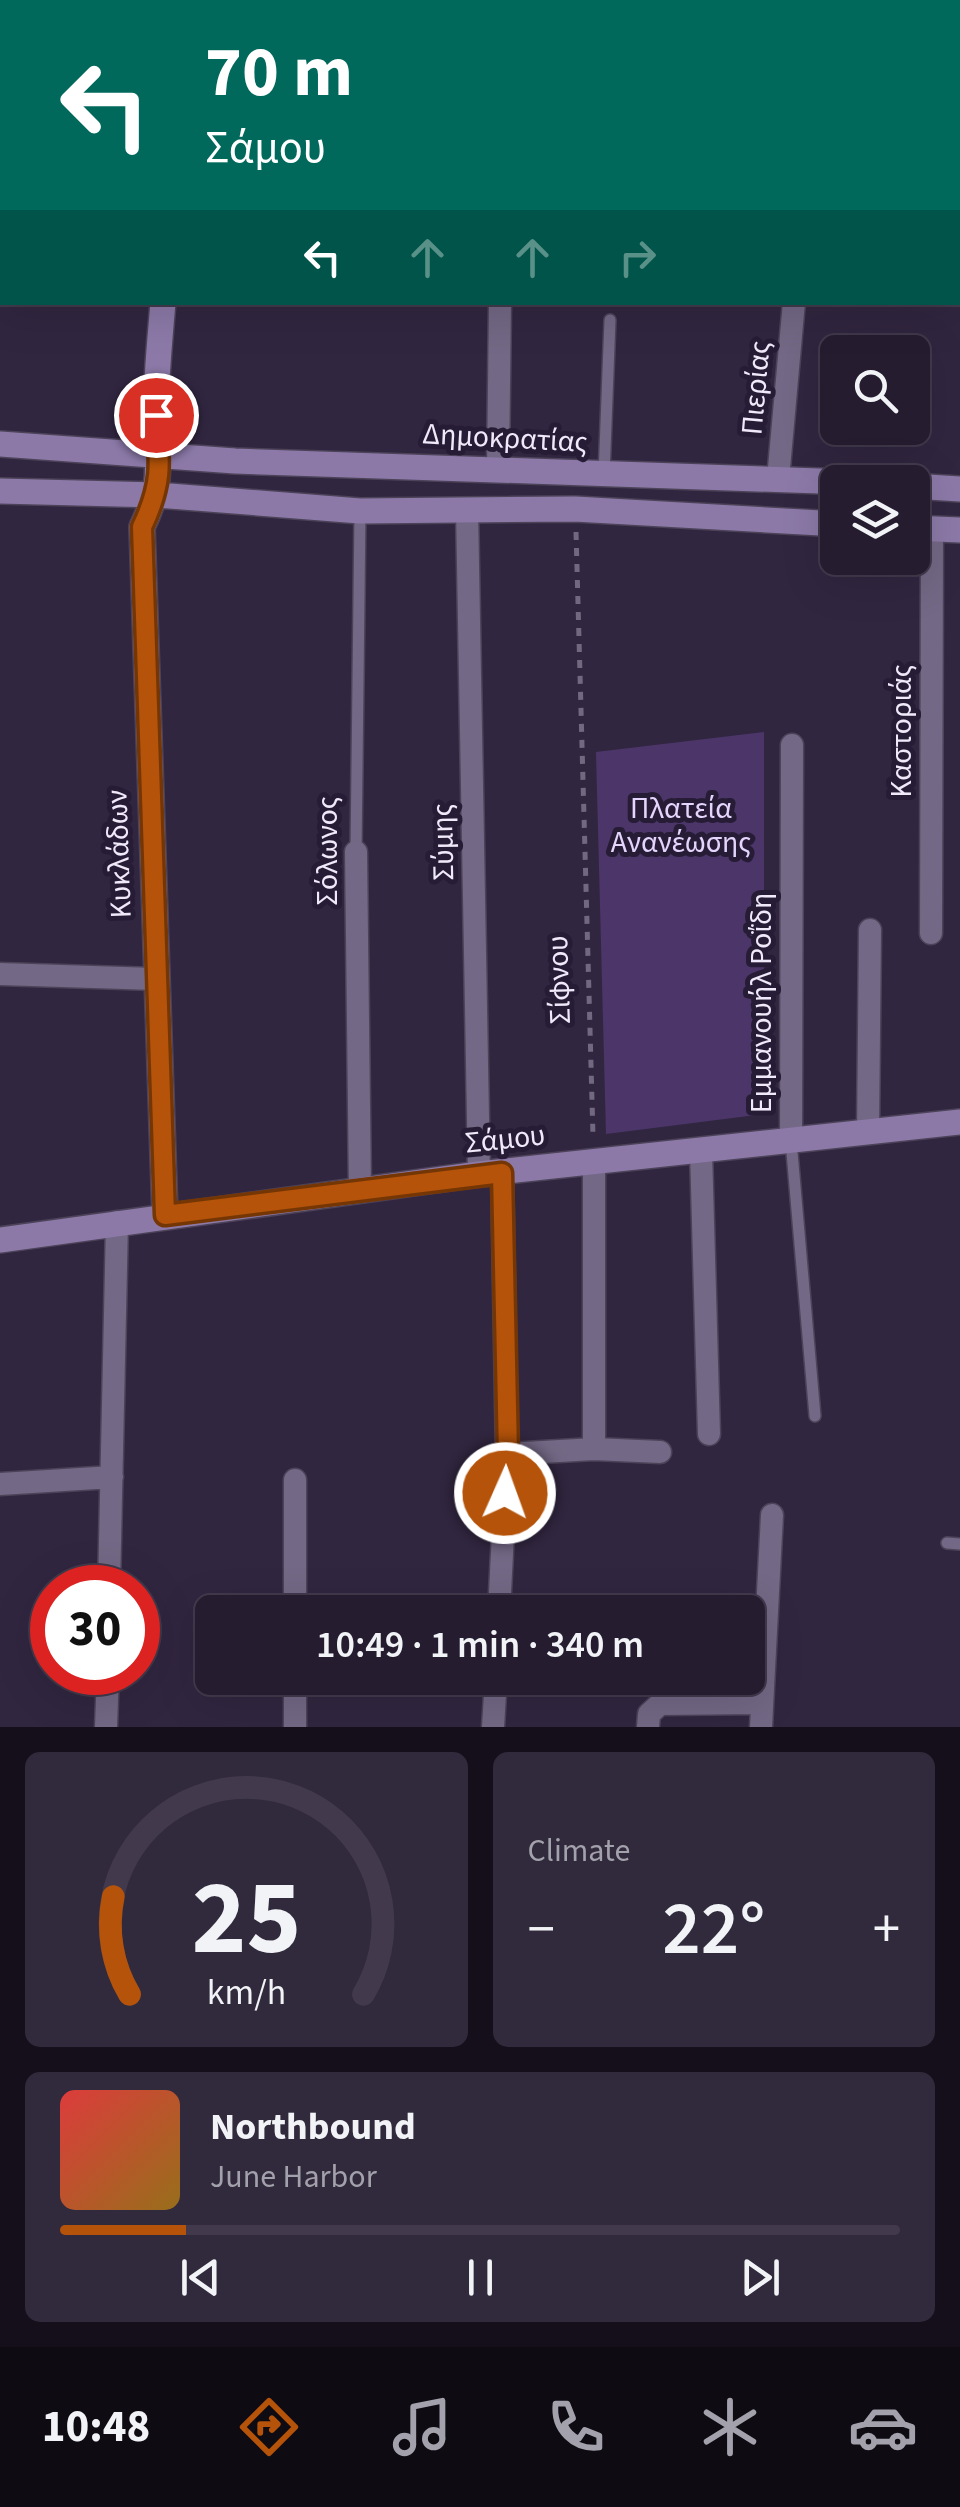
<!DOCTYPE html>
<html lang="en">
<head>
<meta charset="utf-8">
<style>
	body { margin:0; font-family:"Source Sans 3",sans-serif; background:#31293c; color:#f1f3f6; height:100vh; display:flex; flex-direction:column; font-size:38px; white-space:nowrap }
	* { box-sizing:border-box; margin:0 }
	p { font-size:32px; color:#a3a1ab }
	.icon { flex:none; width:55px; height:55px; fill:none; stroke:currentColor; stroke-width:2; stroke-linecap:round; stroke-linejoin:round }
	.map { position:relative; height:1727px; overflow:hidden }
	.side { display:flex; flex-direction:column; gap:25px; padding:25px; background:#140f1a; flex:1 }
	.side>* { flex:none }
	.banner { position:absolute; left:0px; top:0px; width:960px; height:305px; box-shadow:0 10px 40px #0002,0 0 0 2px #423a4c; background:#00695c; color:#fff; overflow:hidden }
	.fabs { position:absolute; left:820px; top:335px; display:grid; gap:20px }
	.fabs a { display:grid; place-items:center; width:110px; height:110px; border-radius:15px; background:#251c30; box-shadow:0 10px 40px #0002,0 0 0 2px #423a4c; font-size:50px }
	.speed { position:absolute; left:30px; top:1565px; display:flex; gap:20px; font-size:50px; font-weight:700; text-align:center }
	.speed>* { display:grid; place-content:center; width:130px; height:130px; border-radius:50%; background:#251c30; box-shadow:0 10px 40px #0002,0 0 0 2px #423a4c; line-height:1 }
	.speed .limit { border:15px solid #d22; background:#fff; color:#111 }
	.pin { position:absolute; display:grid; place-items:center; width:85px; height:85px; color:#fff; margin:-42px; border:5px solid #fff; border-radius:50%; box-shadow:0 2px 10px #0007 }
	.me { position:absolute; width:110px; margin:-55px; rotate:2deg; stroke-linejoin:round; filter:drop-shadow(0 0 8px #0008) }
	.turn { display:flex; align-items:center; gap:35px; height:210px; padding:0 40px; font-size:45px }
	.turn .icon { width:130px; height:130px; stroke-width:2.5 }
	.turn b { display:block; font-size:70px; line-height:85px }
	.lanes { display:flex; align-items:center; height:95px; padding:0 40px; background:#0003; justify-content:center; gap:50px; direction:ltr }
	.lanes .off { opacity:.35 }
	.big { font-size:75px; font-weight:600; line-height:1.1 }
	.side .widget { flex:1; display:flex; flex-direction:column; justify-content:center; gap:15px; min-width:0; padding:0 35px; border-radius:15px; background:#31293c }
	.side .dial { align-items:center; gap:0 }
	.dial svg { height:260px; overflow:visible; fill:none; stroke:#423a4c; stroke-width:7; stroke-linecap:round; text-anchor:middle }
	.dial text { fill:#f1f3f6; stroke:none }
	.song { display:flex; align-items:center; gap:30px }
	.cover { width:120px; height:120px; border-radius:15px; background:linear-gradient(135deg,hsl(0 70% 55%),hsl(40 70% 35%)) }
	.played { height:10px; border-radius:5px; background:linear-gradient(90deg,#b45309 15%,#423a4c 15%) }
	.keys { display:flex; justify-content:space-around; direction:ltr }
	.heat { display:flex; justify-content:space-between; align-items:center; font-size:55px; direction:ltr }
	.side .tiles { flex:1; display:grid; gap:25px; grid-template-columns:1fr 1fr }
	.widget:last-child { grid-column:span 2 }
	.trip { position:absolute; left:195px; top:1595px; width:570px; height:100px; border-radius:15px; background:#251c30; box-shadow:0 10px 40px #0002,0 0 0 2px #423a4c; font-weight:600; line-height:100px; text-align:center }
	.dock { display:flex; height:160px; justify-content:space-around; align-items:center; background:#0f0b13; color:#a3a1ab }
	.dock .icon { width:70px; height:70px }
	.dock .active { color:#b45309 }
	.dock b { font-size:45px; color:#f1f3f6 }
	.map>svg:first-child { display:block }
</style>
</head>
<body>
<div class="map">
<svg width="960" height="1727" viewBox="0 0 960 1727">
	<rect width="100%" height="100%" fill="#312640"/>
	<path fill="#4c3669" d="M 764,732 L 764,1114 L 606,1134 L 596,752 Z"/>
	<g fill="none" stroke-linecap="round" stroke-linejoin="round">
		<g stroke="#4c4359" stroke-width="14">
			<path id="lane" d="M 604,475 L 610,320
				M 356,852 L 360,511
				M 791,1141 L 815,1416
				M 947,1543 L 960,1544"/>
		</g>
		<g stroke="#4c4359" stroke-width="25">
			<path id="street" d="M 751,0 L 751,2
				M 941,0 L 941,2
				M 332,2 L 332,0
				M 503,2 L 503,0
				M 623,2 L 623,0
				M 0,66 L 2,66
				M 958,91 L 960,92
				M 498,468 L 500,302
				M 778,479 L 794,302
				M 467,509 L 479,1174
				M 356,852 L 360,1191
				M 931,933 L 932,529
				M 0,974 L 155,979
				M 868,1133 L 870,930
				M 791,1141 L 792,745
				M 701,1151 L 709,1434
				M 594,1449 L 594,1161
				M 507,1454 L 594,1449 L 660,1452
				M 0,1484 L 112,1477
				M 109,1588 L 117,1222
				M 295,1612 L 295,1480
				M 499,1612 L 507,1454 L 502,1173
				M 106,1727 L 108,1672
				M 295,1727 L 295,1678
				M 493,1727 L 496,1678
				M 648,1727 L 649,1714 L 660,1704 L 762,1703
				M 761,1727 L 772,1515"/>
		</g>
		<g stroke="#4c4359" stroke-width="28">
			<path id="secondary" d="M 166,0 L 166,2
				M 163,302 C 160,339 156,376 156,412 C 155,463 166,477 142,527 L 165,1215
				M 0,444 L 235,461 L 848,482
				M 912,486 L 960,489
				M 0,491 L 157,495 L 360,511 L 575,509 L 838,524
				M 912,528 L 960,530
				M 0,1240 L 479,1174 L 960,1122"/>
		</g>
		<path stroke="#72687f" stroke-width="5" stroke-dasharray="8 8" stroke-linecap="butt" d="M 576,532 L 593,1136"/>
		<use href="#lane" stroke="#736885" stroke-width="11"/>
		<use href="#street" stroke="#736885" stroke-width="22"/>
		<use href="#secondary" stroke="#8c79a8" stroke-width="25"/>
	</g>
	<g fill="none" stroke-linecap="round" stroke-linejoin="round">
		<g stroke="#753606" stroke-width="25">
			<path id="route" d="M 156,415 C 160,462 163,483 142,527 L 165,1215 L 502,1173 L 508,1454 L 505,1493"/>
		</g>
		<use href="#route" stroke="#b45309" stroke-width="18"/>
	</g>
	<g text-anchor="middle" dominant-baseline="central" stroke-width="10" stroke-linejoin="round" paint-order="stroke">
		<g font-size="30" fill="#efe9fa" stroke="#271c35">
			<text transform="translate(756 388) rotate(-85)">Πιερίας</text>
			<text transform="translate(505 438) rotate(3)">Δημοκρατίας</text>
			<text transform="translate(901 731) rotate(-90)">Καστοριάς</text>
			<text transform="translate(443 842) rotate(-91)">Σύμης</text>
			<text transform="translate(327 851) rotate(-90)">Σόλωνος</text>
			<text transform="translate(119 854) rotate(-92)">Κυκλάδων</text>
			<text transform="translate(559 980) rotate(-92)">Σίφνου</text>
			<text transform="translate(761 1003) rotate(-90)">Εμμανουήλ Ροΐδη</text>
			<text transform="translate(505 1139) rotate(-6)">Σάμου</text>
		</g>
		<g font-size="30" fill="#e4d5fc" stroke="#271c35">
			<text x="681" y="808">Πλατεία<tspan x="681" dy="34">Ανανέωσης</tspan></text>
		</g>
	</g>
</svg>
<div class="fabs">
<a><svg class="icon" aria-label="search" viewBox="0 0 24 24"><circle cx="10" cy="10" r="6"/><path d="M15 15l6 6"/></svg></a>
<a><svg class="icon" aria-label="layers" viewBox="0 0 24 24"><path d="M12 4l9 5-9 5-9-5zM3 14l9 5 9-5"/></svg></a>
</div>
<div class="speed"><div class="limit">30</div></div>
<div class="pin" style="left:156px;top:415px;background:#d93025"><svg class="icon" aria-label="arrive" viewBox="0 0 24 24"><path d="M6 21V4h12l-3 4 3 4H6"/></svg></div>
<svg class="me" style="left:505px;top:1493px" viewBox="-20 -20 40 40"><circle r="17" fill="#b45309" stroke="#fff" stroke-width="3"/><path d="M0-11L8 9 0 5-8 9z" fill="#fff"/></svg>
<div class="trip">10:49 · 1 min · 340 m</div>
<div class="banner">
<div class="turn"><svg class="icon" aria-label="left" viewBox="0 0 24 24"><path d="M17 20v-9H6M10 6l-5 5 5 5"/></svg><div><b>70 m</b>Σάμου</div></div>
<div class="lanes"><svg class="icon" aria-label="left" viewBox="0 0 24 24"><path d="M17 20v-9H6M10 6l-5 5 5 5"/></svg><svg class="icon off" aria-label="ahead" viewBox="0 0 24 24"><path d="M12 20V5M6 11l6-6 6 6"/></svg><svg class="icon off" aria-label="ahead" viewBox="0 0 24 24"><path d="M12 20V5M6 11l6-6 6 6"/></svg><svg class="icon off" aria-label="right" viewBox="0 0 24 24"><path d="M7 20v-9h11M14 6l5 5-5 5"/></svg></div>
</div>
</div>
<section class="side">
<div class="tiles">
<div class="widget dial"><svg viewBox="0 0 100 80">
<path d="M14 69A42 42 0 1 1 86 69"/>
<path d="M14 69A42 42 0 0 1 9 39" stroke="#b45309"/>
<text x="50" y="56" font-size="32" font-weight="700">25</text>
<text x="50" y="72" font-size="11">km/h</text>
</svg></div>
<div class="widget"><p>Climate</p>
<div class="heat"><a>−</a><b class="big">22°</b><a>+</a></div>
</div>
<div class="widget">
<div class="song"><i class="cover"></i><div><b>Northbound</b><p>June Harbor</p></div></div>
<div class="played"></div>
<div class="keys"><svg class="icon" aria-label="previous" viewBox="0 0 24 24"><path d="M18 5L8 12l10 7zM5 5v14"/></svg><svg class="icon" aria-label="pause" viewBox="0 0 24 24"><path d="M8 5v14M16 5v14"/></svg><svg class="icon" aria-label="next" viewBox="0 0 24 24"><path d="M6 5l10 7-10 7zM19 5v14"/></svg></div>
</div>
</div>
</section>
<nav class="dock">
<b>10:48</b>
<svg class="icon active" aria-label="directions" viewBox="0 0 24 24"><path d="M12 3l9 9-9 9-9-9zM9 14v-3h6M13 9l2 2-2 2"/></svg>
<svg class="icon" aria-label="music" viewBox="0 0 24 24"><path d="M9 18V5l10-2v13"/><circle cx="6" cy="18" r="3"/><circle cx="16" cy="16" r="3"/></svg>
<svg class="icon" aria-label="phone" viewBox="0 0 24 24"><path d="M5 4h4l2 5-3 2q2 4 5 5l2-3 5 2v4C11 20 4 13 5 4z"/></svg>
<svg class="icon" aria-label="climate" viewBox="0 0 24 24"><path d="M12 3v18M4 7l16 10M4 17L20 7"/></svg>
<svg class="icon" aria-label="car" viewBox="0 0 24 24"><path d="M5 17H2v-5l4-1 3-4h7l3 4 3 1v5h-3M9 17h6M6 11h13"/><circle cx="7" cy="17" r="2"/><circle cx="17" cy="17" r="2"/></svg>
</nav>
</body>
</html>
